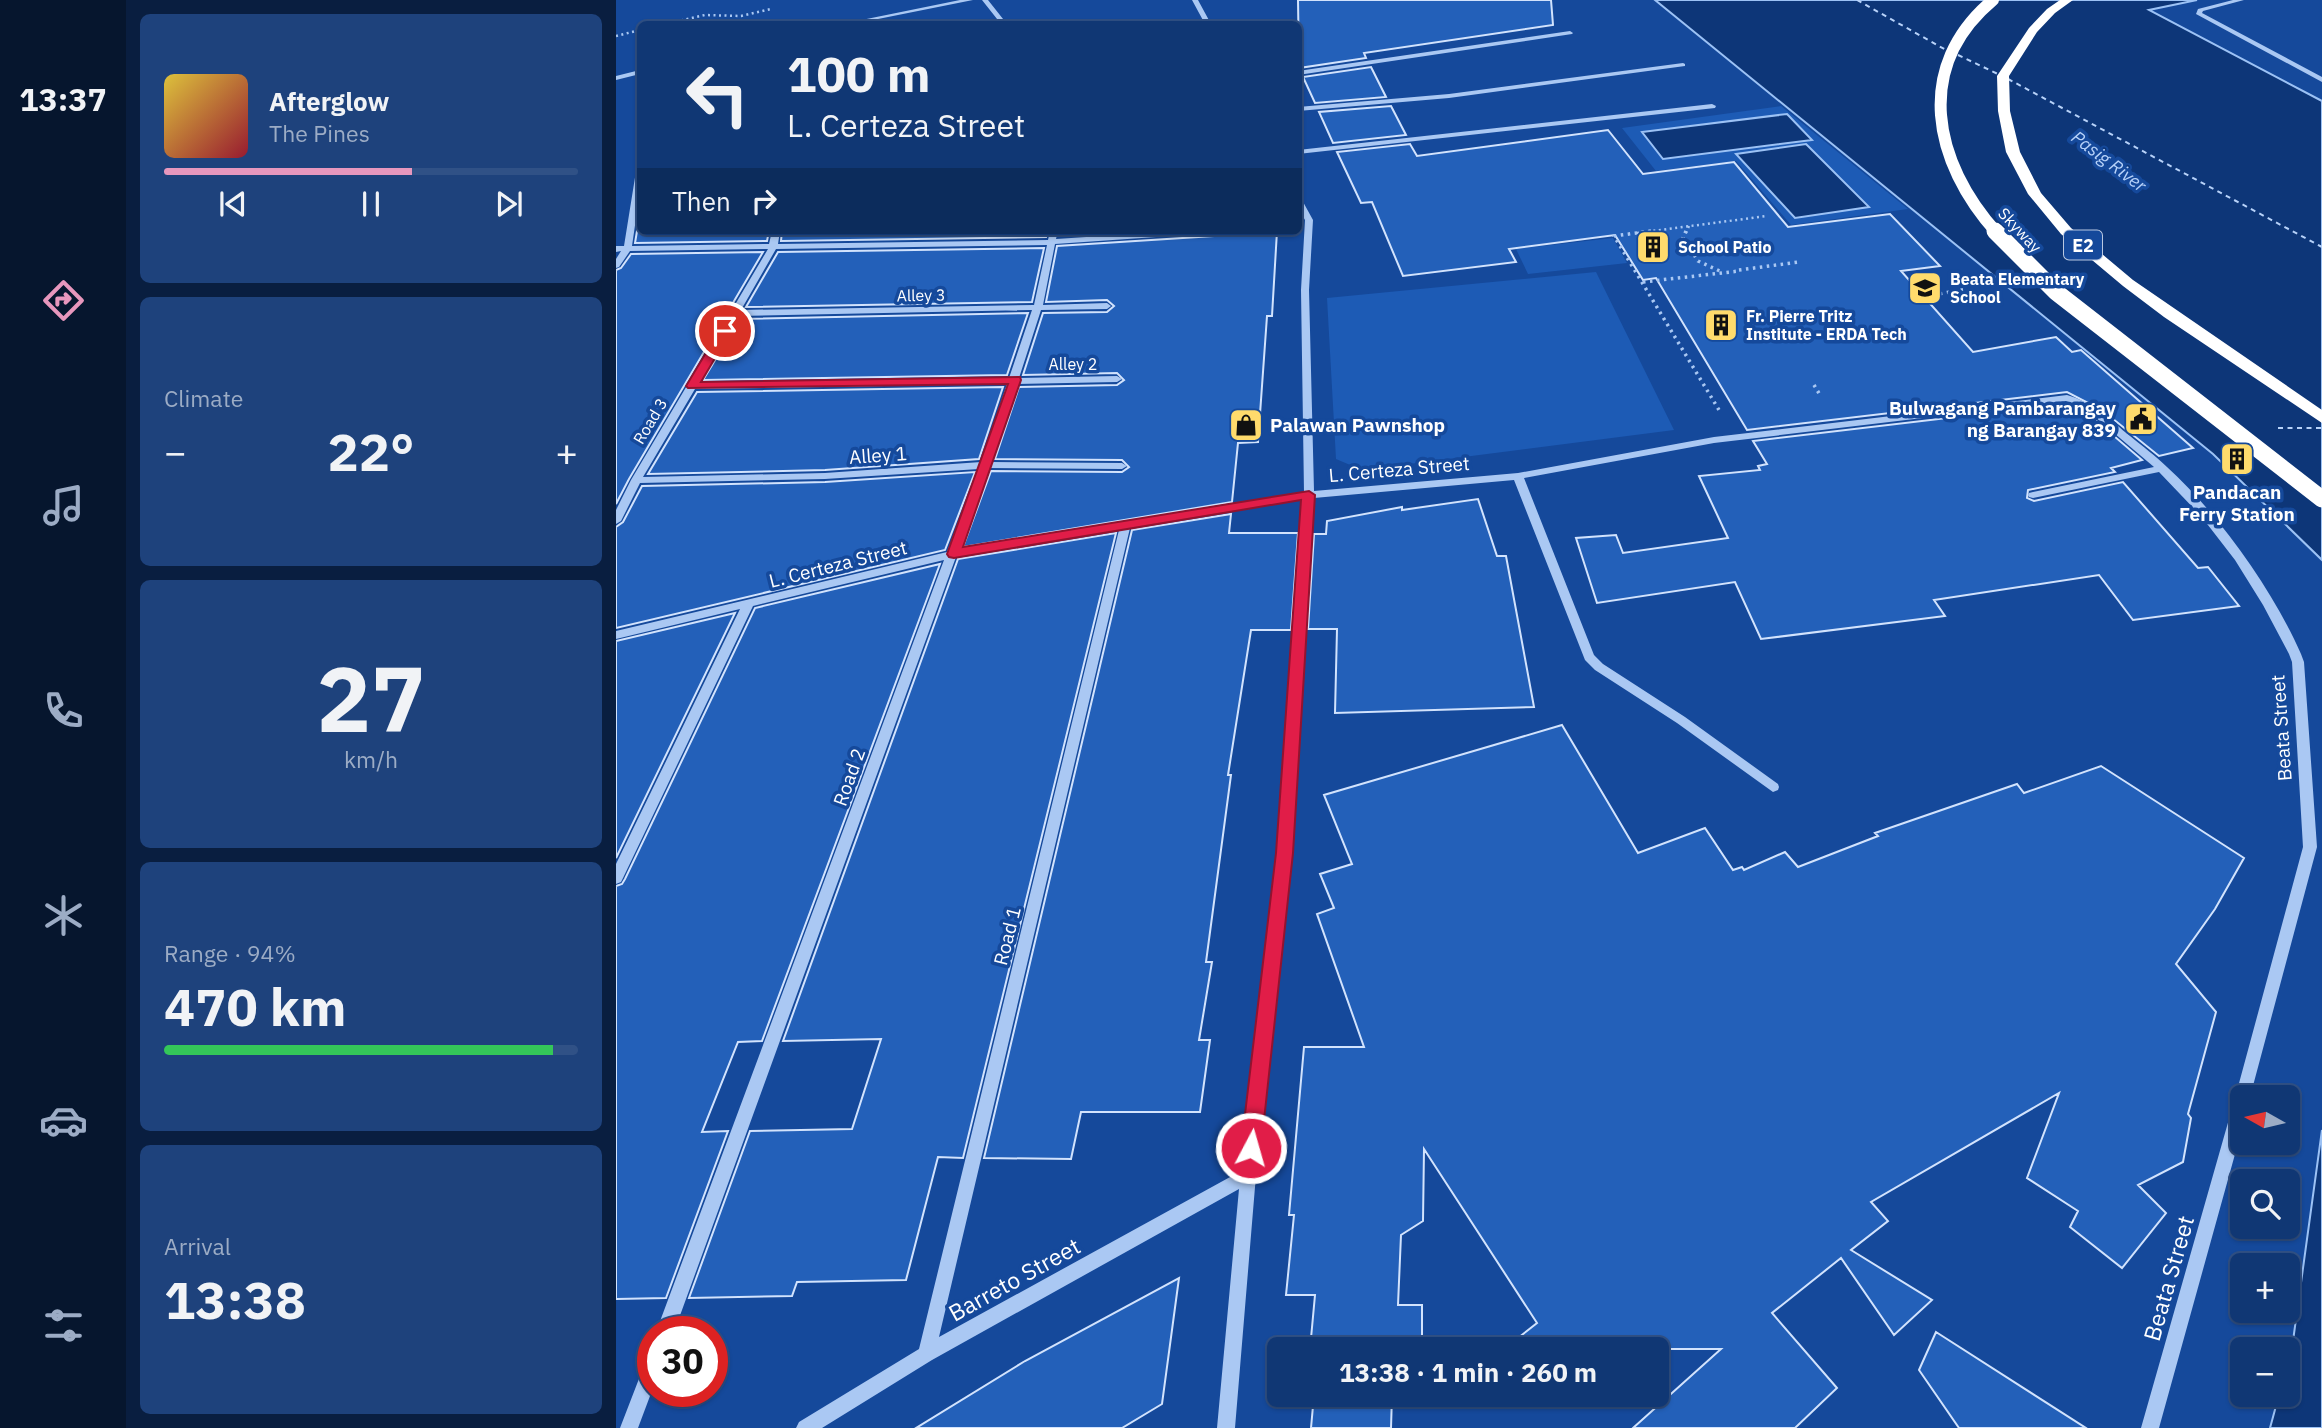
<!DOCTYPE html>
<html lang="en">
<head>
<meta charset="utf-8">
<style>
	body { margin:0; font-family:"IBM Plex Sans",sans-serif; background:#1e427c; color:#f1f3f6; height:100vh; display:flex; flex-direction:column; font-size:26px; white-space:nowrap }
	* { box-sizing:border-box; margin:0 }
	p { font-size:23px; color:#9cacc5 }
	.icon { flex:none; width:38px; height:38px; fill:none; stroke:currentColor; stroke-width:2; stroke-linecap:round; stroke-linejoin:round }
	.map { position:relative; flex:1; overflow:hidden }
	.drawer { display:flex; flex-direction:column; gap:14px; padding:14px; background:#091e40; width:490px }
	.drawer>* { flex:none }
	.banner { position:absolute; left:21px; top:21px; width:665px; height:214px; border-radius:10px; box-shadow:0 2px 5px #0004,0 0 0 2px #305186; background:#103774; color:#f1f3f6; overflow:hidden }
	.needle { width:46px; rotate:278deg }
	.fabs { position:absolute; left:1614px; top:1085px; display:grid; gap:14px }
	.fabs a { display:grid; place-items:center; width:70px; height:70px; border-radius:10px; background:#103774; box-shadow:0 2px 5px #0004,0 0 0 2px #305186; font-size:35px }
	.speed { position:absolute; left:21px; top:1316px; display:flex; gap:14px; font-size:35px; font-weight:700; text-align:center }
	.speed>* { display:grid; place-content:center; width:91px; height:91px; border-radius:50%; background:#103774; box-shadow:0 2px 5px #0004,0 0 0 2px #305186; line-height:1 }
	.speed .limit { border:10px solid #d22; background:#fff; color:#111 }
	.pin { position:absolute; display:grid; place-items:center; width:60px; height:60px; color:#fff; margin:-30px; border:4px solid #fff; border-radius:50%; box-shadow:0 2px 7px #0007 }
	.me { position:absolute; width:77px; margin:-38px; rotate:6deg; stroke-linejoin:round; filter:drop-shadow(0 0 5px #0008) }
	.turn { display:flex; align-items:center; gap:24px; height:147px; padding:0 35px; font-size:32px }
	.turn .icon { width:91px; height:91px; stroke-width:2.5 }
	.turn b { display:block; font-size:49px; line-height:60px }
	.then { display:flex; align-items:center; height:66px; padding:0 35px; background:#0003; gap:14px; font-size:26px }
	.big { font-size:52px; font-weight:700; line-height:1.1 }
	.drawer .widget { flex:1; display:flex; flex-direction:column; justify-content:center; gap:10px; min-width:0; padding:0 24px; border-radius:10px; background:#1e427c }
	.drawer .dial { align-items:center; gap:0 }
	.dial b { font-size:91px; line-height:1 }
	.song { display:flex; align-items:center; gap:21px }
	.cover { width:84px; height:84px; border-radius:10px; background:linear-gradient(135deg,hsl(50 70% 55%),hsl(350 70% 35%)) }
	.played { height:7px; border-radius:4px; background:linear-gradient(90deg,#e797bd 60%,#305186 60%) }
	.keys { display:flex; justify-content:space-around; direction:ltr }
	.heat { display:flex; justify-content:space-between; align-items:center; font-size:38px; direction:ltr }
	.charge { height:10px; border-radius:5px; background:linear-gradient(90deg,#34c759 94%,#305186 0) }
	.trip { position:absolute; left:651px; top:1337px; width:402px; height:70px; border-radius:10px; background:#103774; box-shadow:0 2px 5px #0004,0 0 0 2px #305186; font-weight:700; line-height:70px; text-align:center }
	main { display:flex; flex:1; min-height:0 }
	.dock { display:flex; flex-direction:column; width:126px; justify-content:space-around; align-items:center; background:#06162e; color:#9cacc5 }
	.dock .icon { width:49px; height:49px }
	.dock .active { color:#e797bd }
	.dock b { font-size:32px; color:#f1f3f6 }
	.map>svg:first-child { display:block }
</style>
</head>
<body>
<main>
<nav class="dock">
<b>13:37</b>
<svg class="icon active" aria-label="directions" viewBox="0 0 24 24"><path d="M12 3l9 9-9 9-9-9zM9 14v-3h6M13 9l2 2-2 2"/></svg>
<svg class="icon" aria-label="music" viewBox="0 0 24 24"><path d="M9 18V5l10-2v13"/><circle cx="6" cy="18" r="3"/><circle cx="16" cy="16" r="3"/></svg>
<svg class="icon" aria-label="phone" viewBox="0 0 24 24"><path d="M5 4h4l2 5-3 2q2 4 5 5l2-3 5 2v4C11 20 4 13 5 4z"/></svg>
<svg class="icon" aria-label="climate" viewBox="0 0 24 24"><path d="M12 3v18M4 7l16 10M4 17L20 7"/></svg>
<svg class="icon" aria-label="car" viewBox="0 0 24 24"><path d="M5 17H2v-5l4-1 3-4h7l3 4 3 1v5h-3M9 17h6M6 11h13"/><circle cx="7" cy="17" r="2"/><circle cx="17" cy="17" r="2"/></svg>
<svg class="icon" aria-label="filters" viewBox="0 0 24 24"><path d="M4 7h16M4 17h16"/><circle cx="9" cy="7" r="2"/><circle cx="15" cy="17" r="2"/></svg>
</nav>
<section class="drawer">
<div class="widget">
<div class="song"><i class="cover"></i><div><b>Afterglow</b><p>The Pines</p></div></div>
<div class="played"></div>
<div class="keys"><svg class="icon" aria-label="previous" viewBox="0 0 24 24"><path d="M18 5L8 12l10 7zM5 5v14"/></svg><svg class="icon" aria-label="pause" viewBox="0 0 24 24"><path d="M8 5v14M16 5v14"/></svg><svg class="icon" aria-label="next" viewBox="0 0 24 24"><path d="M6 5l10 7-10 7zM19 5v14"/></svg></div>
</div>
<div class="widget"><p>Climate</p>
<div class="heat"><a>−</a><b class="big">22°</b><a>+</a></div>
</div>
<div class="widget dial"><b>27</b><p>km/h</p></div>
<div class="widget"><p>Range · 94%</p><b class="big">470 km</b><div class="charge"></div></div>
<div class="widget"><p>Arrival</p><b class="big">13:38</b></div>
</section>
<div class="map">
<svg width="1706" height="1428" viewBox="0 0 1706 1428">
	<rect width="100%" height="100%" fill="#15499b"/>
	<path fill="#1d5bb5" d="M 1165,106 L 1292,209 L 1175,225 L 1120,161 L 1040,171 L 1006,128 Z
		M 997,238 L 1011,263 L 912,274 L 900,249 Z
		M 980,272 L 1058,430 L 746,470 L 720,459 L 711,298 Z"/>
	<path fill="#0d3678" stroke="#9cc2f5" stroke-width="2" d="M 1039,0 L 1581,0 L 1533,10 L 1706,101 L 1706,560 L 1597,454 Z
		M 1171,114 L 1196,140 L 1047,159 L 1026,132 Z
		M 1190,144 L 1253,207 L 1179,218 L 1120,154 Z
		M 1706,1130 L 1706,1428 L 1654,1428 L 1663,1395 L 1671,1395 L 1671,1362 L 1677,1341 Z"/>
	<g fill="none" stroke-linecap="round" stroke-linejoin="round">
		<path stroke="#b7d2f9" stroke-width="2" stroke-dasharray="5 4.5" stroke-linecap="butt" d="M 1241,0 L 1330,50
			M 1342,55 L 1384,75
			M 1392,79 L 1706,247
			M 1662,428 L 1706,428"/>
	</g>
	<path fill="#2360b9" stroke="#d2e3fd" stroke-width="2" d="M 682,0 L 935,0 L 937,25 L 748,53 L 750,58 L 683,68 Z
		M 755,67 L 770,97 L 699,103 L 687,77 Z
		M 775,106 L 790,135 L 717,143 L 703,112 Z
		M 992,130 L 1027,174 L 1118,162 L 1172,227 L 1274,214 L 1324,266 L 1285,271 L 1357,352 L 1440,337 L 1456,352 L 1465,350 L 1577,448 L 1543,456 L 1486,410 L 1451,392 L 1131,430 L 1040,278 L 1027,280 L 999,235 L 893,249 L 900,262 L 787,276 L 756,202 L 745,203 L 721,152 L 794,144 L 801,156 Z
		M 21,231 L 153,231 L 151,241 L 19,243 Z
		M 166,231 L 431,231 L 430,237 L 165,241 Z
		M 604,231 L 661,231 L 656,316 L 651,316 L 642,442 L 622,443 L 616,502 L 347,547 L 375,471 L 506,472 L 513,467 L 506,460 L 379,459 L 403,387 L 501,385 L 508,380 L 501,373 L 407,375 L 427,313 L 491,312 L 498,306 L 491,300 L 430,302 L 441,246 L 598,236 Z
		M 428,248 L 416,302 L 130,307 L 162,252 Z
		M 147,252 L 13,479 L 0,504 L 0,270 L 5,268 L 15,254 Z
		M 412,313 L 391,375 L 87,380 L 124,319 Z
		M 387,387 L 363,459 L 209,470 L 32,474 L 81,392 Z
		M 1449,404 L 1477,418 L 1526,460 L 1495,468 L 1499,472 L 1412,490 L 1411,498 L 1418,501 L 1507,482 L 1582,568 L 1592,567 L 1623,606 L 1517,620 L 1483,575 L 1318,600 L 1329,616 L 1145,639 L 1119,582 L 981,603 L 960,538 L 1000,535 L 1007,553 L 1112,538 L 1083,476 L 1144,470 L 1142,466 L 1151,464 L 1137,441 Z
		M 359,472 L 329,550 L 0,628 L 0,527 L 7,522 L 26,486 L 209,482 Z
		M 862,499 L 881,556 L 890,556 L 918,707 L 719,713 L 721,629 L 692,629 L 698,534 L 710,534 L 711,521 L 786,507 L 786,510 Z
		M 615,514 L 613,533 L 682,533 L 675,630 L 635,630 L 612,775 L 615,775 L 590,962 L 596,962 L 583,1040 L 594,1040 L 584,1112 L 465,1112 L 455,1159 L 368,1158 L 516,530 Z
		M 500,533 L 347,1158 L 322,1157 L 290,1280 L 181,1282 L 176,1296 L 73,1298 L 134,1131 L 236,1129 L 265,1039 L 167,1041 L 342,559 Z
		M 324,564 L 146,1041 L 122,1042 L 86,1132 L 112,1131 L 50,1298 L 0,1299 L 0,886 L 6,884 L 9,879 L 139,608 Z
		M 119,613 L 0,858 L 0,641 Z
		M 946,725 L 1022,853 L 1089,828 L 1117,870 L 1126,867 L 1128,870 L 1169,852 L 1182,867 L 1262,836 L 1259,833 L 1401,784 L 1408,793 L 1485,766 L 1628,858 L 1599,909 L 1560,964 L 1600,1012 L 1572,1114 L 1575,1118 L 1567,1162 L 1522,1185 L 1550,1213 L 1506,1268 L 1454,1227 L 1462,1211 L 1411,1178 L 1443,1093 L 1255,1202 L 1272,1221 L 1235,1250 L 1316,1300 L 1278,1335 L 1225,1258 L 1156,1313 L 1221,1388 L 1179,1428 L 1017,1428 L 1105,1349 L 888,1349 L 921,1323 L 808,1149 L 807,1221 L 785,1235 L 782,1305 L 806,1305 L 806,1349 L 694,1349 L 699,1295 L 670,1295 L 678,1215 L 673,1215 L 688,1047 L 748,1047 L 701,914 L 718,908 L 704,874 L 736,864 L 708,795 Z
		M 563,1278 L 546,1404 L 506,1428 L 300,1428 L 409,1361 Z
		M 1320,1332 L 1470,1428 L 1343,1428 L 1303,1370 Z
		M 698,1395 L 776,1395 L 775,1428 L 695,1428 Z"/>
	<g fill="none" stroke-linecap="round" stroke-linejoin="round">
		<path stroke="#aac8f3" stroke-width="2.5" stroke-dasharray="2 3.5" stroke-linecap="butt" d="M 49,24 L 89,15 L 125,16 L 155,9
			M 0,36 L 24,30
			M 1021,233 L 1151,216
			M 1070,233 L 1073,226"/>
		<path stroke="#aac8f3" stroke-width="3.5" stroke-dasharray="2.5 4.5" stroke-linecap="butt" d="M 1035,231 L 998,236 L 1103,410
			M 1070,231 L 1067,238 L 1082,261 L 1106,272
			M 1123,270 L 1183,262
			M 1027,282 L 1123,271
			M 1317,295 L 1351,289
			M 1198,385 L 1204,395"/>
		<path fill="#aac8f3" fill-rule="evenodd" d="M 344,0 L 357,0 L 237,24 L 226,24 Z
			M 366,0 L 372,0 L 391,24 L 385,24 Z
			M 576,0 L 582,0 L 595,24 L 589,24 Z
			M 1617,0 L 1628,0 L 1587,11 L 1586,13 L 1706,77 L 1706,82 L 1580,14 L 1582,9 Z
			M 954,31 L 957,33 L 956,34 L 682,75 L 682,71 Z
			M 1067,63 L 1069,64 L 1069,66 L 833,98 L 682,111 L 682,107 L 833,94 Z
			M 24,70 L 24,74 L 0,80 L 0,76 Z
			M 1096,104 L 1100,106 L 1099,108 L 682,154 L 682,150 Z
			M 21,165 L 24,165 L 24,191 L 16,246 L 153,244 L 156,231 L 164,231 L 162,244 L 432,240 L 434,231 L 442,231 L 440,239 L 561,231 L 602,231 L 598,233 L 439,244 L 427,305 L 491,303 L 495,306 L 491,309 L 425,310 L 403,378 L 501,376 L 506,379 L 501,382 L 401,384 L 375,462 L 506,463 L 511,466 L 506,469 L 373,468 L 343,550 L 688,493 L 685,290 L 689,220 L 682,208 L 682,198 L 686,200 L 697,220 L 693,290 L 698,491 L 902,473 L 1098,437 L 1451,395 C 1476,402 1494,420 1514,436 C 1526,446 1540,456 1551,467 C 1602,513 1657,590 1685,654 L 1688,662 L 1701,847 L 1634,1097 L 1626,1097 L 1626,1129 L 1543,1428 L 1525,1428 L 1619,1098 L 1687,847 L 1676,662 L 1673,654 L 1647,605 L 1619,560 L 1585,516 L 1543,472 L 1417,498 L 1413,497 L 1412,495 L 1413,493 L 1417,492 L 1538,467 L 1478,416 L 1450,401 L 1098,443 L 908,478 L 978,655 L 987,664 L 1069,717 L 1162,784 L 1163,787 L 1162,790 L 1157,792 L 1061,723 L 979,670 L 969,660 L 898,480 L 698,498 L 676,853 L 640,1175 L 619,1428 L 601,1428 L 623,1189 L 316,1360 L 206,1428 L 180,1428 L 183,1422 L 303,1349 L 503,530 L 340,557 L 58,1332 L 40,1332 L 328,560 L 137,606 L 7,878 L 5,882 L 0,884 L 0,864 L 124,609 L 0,639 L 0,631 L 331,552 L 363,469 L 209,479 L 24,483 L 5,521 L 0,524 L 0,510 L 15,480 L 152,249 L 14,251 L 3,267 L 0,268 L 0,259 L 5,251 L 0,252 L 0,246 L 8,246 ZM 431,245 L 418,305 L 125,310 L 160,249 ZM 416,310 L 393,378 L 82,383 L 122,316 ZM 391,384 L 365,462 L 209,473 L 27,477 L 79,389 ZM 687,499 L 662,853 L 625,1171 L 323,1337 L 514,528 Z
			M 37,1355 L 37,1388 L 22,1428 L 4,1428 L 31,1358 Z"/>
		<path fill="#fff" fill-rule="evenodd" d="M 1444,0 L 1457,0 L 1439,13 L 1421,32 L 1393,76 L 1394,111 L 1404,152 L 1425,193 L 1455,228 L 1517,280 L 1706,410 L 1706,423 L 1548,317 L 1507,286 L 1445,234 L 1412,194 L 1390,152 L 1382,111 L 1381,76 L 1413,28 L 1431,9 Z"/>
		<path stroke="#fff" stroke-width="12" d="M 1377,0 C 1297,67 1317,162 1381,233"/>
		<path stroke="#fff" stroke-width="17" d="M 1379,231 L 1440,292 L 1706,499"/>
	</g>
	<path fill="#e11d48" stroke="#92132f" stroke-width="2" d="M 109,328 L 115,331 L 85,382 L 404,377 L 405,380 L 347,547 L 693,491 L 699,495 L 677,853 L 645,1148 L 642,1155 L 635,1158 L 628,1155 L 625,1148 L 660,853 L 685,500 L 338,558 L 333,557 L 331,554 L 392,384 L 72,388 L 70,386 L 103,331 Z"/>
	<defs>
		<g id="building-square" transform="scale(1.75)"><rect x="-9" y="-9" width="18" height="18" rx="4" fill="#ffdb6c" stroke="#15499b"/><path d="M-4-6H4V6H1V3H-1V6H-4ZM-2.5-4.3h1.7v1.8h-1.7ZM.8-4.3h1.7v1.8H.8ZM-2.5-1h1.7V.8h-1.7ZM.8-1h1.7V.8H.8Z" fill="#111"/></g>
		<g id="school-square" transform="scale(1.75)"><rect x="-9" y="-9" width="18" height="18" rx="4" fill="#ffdb6c" stroke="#15499b"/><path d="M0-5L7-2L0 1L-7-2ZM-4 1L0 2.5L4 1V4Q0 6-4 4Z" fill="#111"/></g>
		<g id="civic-square" transform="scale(1.75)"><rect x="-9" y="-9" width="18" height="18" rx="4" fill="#ffdb6c" stroke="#15499b"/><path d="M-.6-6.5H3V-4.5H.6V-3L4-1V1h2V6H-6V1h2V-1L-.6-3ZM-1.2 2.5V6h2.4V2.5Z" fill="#111"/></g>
		<g id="shop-square" transform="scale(1.75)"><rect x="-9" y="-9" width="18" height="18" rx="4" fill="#ffdb6c" stroke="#15499b"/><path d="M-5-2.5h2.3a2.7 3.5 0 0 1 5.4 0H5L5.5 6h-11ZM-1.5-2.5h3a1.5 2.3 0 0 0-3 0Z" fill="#111"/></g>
	</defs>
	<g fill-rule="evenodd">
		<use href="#building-square" x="1037" y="247"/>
		<use href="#school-square" x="1309" y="288"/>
		<use href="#building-square" x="1105" y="325"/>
		<use href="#civic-square" x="1525" y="419"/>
		<use href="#shop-square" x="630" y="425"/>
		<use href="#building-square" x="1621" y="459"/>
	</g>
	<g text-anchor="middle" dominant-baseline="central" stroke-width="7" stroke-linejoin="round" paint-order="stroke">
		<g font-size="16" fill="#fff" stroke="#15499b">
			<text transform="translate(1404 230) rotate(47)">Skyway</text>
			<text transform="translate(305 295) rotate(-1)">Alley 3</text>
			<text x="457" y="364">Alley 2</text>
			<text transform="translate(34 421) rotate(-59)">Road 3</text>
		</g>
		<g font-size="16" font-weight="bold" fill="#fff" stroke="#15499b" text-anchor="start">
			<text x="1062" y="247">School Patio</text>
			<text x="1334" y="279">Beata Elementary<tspan x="1334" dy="18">School</tspan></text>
			<text x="1130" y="316">Fr. Pierre Tritz<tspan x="1130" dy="18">Institute - ERDA Tech</tspan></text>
		</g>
		<g font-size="18" font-style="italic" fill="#b7d2f9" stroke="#15499b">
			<text transform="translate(1493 161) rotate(37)">Pasig River</text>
		</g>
		<rect fill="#15499b" stroke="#b9c8e1" stroke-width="2" x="1448" y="230.5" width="38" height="29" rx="5"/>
		<g font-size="18" font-weight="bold" fill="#fff">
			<text x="1467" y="245">E2</text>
		</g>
		<g font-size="19" font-weight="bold" fill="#fff" stroke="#15499b" text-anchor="end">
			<text x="1500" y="408">Bulwagang Pambarangay<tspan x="1500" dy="22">ng Barangay 839</tspan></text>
			<text x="654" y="425" text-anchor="start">Palawan Pawnshop</text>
			<text x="1621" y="492" text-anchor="middle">Pandacan<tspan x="1621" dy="22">Ferry Station</tspan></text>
		</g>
		<g font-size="19" fill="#fff" stroke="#15499b">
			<text transform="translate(262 455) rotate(-4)">Alley 1</text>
			<text transform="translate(783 469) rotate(-5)">L. Certeza Street</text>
			<text transform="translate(222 564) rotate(-14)">L. Certeza Street</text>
			<text transform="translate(1665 728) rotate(-94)">Beata Street</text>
			<text transform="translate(233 777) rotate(-70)">Road 2</text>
			<text transform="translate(391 936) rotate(-76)">Road 1</text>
		</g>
		<g font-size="23" fill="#fff" stroke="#15499b">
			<text transform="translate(1552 1278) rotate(-74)">Beata Street</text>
			<text transform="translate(398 1279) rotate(-29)">Barreto Street</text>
		</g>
	</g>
</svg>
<div class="fabs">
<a><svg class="needle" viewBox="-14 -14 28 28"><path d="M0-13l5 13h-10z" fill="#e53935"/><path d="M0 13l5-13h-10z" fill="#9cacc5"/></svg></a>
<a><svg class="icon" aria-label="search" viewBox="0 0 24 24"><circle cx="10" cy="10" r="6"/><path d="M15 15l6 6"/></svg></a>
<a>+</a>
<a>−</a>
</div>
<div class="speed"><div class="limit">30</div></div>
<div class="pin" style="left:109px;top:331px;background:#d93025"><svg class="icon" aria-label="arrive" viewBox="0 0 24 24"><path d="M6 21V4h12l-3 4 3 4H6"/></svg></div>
<svg class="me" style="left:635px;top:1148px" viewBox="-20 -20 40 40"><circle r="17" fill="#e11d48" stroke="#fff" stroke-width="3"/><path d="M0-11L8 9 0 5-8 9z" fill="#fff"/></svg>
<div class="trip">13:38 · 1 min · 260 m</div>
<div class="banner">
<div class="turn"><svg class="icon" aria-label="left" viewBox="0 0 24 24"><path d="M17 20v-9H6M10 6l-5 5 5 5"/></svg><div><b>100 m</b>L. Certeza Street</div></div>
<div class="then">Then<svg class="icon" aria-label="right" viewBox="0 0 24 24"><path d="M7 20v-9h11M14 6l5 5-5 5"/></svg></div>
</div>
</div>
</main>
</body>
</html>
